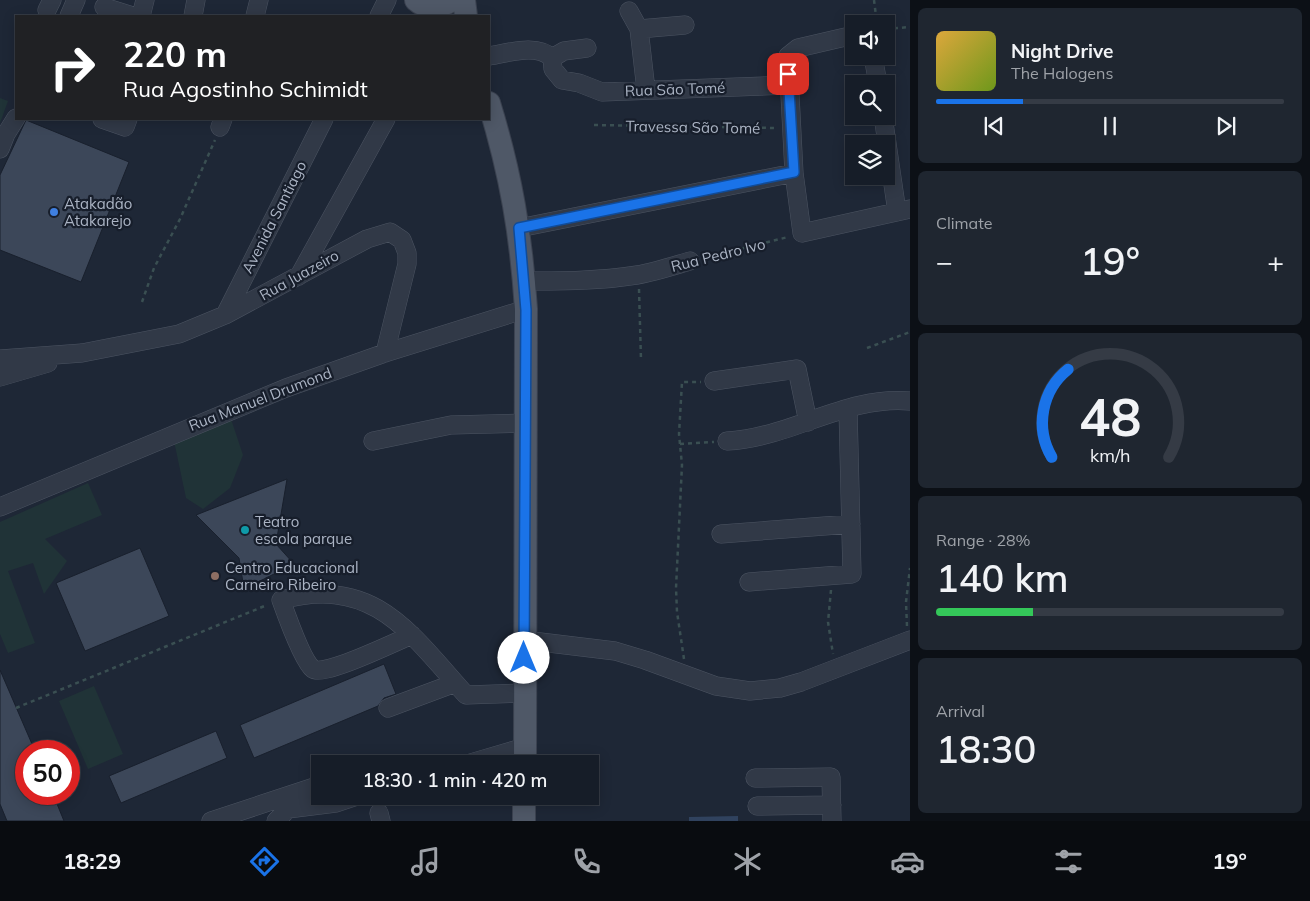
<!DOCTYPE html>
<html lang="en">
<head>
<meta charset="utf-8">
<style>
	body { margin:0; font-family:Mulish,sans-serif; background:#1f2630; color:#f1f3f6; height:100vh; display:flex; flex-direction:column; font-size:19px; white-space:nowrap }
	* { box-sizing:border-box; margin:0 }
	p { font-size:16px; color:#9ea2a8 }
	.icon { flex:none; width:28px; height:28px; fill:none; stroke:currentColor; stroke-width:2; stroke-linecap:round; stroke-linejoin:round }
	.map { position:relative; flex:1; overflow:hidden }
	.panel { display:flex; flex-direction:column; gap:8px; padding:8px; background:#0c1016; width:400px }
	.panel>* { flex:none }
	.top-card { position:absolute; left:15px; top:15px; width:475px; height:105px; border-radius:0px; box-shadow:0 2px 12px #0003,0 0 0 1px #353b45; background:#202124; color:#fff; overflow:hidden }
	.fabs { position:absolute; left:845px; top:15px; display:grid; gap:10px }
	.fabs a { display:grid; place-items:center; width:50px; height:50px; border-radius:0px; background:#161d28; box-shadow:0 2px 12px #0003,0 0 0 1px #353b45; font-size:25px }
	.speed { position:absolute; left:15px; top:740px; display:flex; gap:10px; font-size:25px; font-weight:700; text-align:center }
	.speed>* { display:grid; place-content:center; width:65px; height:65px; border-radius:50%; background:#161d28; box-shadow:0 2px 12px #0003,0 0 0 1px #353b45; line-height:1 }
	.speed .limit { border:8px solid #d22; background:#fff; color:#111 }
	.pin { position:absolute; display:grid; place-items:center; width:42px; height:42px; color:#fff; margin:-21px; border-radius:10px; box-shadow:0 2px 8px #0006 }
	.me { position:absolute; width:55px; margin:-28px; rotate:0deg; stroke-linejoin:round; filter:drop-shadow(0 0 4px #0008) }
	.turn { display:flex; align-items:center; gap:18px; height:105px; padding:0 25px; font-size:22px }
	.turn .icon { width:65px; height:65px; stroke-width:2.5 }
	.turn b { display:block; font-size:35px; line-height:42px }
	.big { font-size:38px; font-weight:600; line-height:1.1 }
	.panel .card { flex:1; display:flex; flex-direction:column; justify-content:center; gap:8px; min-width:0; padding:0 18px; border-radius:8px; background:#1f2630 }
	.panel .dial { align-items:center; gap:0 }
	.dial svg { height:130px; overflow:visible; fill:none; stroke:#353b45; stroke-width:7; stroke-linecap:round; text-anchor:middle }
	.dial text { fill:#f1f3f6; stroke:none }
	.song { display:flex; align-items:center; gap:15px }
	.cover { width:60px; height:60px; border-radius:8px; background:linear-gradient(135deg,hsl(40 70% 55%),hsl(80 70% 35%)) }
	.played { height:5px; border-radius:2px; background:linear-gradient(90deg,#1a73e8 25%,#353b45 25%) }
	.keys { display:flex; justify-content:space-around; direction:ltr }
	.heat { display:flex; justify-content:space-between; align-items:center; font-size:28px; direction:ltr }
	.charge { height:8px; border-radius:4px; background:linear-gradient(90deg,#34c759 28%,#353b45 0) }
	.trip { position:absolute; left:311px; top:755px; width:288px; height:50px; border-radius:0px; background:#161d28; box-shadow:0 2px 12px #0003,0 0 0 1px #353b45; font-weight:600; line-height:50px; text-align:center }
	.dock { display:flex; height:80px; justify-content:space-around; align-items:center; background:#090c10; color:#9ea2a8 }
	.dock .icon { width:35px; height:35px }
	.dock .current { color:#1a73e8 }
	.dock b { font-size:22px; color:#f1f3f6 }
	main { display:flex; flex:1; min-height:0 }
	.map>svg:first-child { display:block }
</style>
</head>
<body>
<main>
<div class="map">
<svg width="910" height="821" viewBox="0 0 910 821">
	<rect width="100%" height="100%" fill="#1e2736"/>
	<path fill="#203337" d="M 0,98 L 8,101 L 0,123 Z
		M 231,419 L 243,455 L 230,488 L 203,509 L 186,498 L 174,441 Z
		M 88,483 L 102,515 L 45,539 L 67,561 L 44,594 L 33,563 L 8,571 L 35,643 L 8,653 L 0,634 L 0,522 Z
		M 94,686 L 123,754 L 88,769 L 59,701 Z"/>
	<path fill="#30425e" d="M 738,816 L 738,821 L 689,821 L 689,817 Z"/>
	<path fill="#3c4759" stroke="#19202d" d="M 26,120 L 129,162 L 81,282 L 0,250 L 0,175 Z
		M 287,479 L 276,544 L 294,564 L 244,589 L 239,558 L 196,515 Z
		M 140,548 L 169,616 L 85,651 L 56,583 Z
		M 384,664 L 396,694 L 384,698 L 378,706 L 254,758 L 240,725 Z
		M 0,670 L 35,751 L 26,751 L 26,794 L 53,794 L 64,821 L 7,821 L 0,804 Z
		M 216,731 L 227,758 L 121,803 L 109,776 Z"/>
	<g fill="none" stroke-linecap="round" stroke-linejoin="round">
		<g stroke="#4c5462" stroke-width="19">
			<path id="minor" d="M 104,7 L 133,16
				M 47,10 L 52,0
				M 629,11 L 639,29 L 646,90
				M 69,16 L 76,0
				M 141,16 L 145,0
				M 193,16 L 196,0
				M 255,16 L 259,0
				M 379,16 L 387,0
				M 639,29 L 685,25
				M 854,35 L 798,48 L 788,56 L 794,173 L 802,233 L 910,209
				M 489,56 C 508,53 537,43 552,58
				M 873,56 L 878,84
				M 552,58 L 553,69 L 562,80 L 579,83 L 602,92 L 789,85
				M 552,58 L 564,51 L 587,48
				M 883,116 L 897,212
				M 102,119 L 125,127 L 128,119
				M 220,127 L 223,119
				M 0,149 L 6,134 L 16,118
				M 519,228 L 794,173
				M 299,276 L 386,119
				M 524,281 C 562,281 600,281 637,275 C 655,272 673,266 690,261
				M 225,315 L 324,119
				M 0,359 L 82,353 L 179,334 L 225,315 L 367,239 L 390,232 L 402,240 L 407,253 L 407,264 L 385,353
				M 0,377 L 48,363
				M 714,381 L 797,369 L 808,422
				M 373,441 L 451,425 L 525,423
				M 727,441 C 790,438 847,395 910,401
				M 0,507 L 286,388 L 385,353 L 526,309
				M 721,534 L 851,524
				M 749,582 L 852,574 L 848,409
				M 412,635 C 397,641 324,677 313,669 C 303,662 286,614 281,600 C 374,575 410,633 466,695 L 524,693
				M 524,640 L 615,651 L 645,660 L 716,686 L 750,691 L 780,688 L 801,682 L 910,640
				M 388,708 L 455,683
				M 467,764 L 525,747
				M 755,778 L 831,777 L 832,821
				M 757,806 L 832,805
				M 379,813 L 381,821
				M 211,821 L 320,785
				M 276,821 L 288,809 L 336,803 L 357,796"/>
		</g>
		<g stroke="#3b4250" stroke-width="24">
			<path id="major" d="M 416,0 C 427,10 440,8 452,0
				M 464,0 L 466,16
				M 489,103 C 511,175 521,234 526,309 L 525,764
				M 524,821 L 524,796"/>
		</g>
		<path stroke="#3a4f52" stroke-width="2.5" stroke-dasharray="4 4" stroke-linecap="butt" d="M 874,0 L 877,24
			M 886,29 L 910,27
			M 594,125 L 777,128
			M 704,258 L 788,237
			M 639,289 L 641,360
			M 142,302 L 154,268 L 180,219 L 215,140
			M 867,348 L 910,332
			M 680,444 L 714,442
			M 831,590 L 828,622 L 833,654
			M 907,626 L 906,602 L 910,568
			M 684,659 L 677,612 L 676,588 L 682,465 L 679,434 L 682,382 L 701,382
			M 16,708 L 267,605"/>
		<use href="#minor" stroke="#313947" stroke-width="18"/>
		<use href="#major" stroke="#4f5867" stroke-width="22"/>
	</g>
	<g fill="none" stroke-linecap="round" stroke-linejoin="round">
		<g stroke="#114b97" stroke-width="12">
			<path id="route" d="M 524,658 L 526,310 L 519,228 L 794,172 L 788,74"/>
		</g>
		<use href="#route" stroke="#1a73e8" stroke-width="9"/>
	</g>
	<circle fill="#3f7fe0" stroke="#171e2b" stroke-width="2" cx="54" cy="212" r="5"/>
	<circle fill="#0f9aa8" stroke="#171e2b" stroke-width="2" cx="245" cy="530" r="5"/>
	<circle fill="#8d6e63" stroke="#171e2b" stroke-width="2" cx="215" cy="576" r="5"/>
	<g text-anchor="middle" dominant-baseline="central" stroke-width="4.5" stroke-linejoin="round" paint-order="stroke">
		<g font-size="15" fill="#abb4c4" stroke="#171e2b">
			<text transform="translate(675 89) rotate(-2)">Rua Sāo Tomé</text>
			<text transform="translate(693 127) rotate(1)">Travessa São Tomé</text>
			<text transform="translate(274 217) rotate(-63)">Avenida Santiago</text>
			<text transform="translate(718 255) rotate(-14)">Rua Pedro Ivo</text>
			<text transform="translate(299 275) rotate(-29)">Rua Juazeiro</text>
			<text transform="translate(260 399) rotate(-21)">Rua Manuel Drumond</text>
		</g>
		<g font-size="15" fill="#abb4c4" stroke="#171e2b" text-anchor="start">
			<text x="64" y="203">Atakadão<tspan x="64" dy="17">Atakarejo</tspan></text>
			<text x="255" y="521">Teatro<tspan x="255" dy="17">escola parque</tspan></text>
			<text x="225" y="567">Centro Educacional<tspan x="225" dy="17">Carneiro Ribeiro</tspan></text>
		</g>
	</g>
</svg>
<div class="fabs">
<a><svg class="icon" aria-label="sound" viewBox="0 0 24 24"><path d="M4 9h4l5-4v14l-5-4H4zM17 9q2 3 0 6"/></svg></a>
<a><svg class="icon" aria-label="search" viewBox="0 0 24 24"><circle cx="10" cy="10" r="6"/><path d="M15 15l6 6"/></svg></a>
<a><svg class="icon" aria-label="layers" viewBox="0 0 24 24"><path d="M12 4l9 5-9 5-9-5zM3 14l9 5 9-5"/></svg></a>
</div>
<div class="speed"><div class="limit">50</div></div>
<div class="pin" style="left:788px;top:74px;background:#d93025"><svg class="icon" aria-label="arrive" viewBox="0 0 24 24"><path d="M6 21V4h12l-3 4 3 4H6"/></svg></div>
<svg class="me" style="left:524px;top:658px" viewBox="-20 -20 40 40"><circle r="19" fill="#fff"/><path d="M0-13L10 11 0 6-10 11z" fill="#1a73e8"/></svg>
<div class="trip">18:30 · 1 min · 420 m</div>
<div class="top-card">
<div class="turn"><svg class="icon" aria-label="right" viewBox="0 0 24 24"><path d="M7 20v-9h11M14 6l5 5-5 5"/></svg><div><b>220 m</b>Rua Agostinho Schimidt</div></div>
</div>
</div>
<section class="panel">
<div class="card">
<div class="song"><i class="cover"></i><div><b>Night Drive</b><p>The Halogens</p></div></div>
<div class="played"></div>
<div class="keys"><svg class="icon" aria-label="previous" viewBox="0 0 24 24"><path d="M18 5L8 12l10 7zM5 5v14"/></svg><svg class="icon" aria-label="pause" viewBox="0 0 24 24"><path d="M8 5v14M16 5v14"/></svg><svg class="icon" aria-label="next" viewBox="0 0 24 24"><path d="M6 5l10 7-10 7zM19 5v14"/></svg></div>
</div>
<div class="card"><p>Climate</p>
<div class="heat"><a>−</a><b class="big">19°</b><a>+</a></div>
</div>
<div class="card dial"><svg viewBox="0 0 100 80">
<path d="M14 69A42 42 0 1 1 86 69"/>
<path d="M14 69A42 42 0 0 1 24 15" stroke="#1a73e8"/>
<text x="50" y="56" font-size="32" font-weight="700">48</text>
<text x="50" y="72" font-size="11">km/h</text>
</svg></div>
<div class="card"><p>Range · 28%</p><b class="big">140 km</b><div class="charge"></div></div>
<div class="card"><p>Arrival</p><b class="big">18:30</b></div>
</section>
</main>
<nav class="dock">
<b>18:29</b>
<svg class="icon current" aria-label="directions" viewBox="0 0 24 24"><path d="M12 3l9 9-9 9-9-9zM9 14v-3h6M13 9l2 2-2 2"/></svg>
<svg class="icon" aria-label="music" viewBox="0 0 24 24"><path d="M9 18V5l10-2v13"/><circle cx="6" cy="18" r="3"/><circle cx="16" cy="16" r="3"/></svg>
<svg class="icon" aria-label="phone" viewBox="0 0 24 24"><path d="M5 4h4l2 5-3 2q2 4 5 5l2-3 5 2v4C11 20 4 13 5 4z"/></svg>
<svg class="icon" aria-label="climate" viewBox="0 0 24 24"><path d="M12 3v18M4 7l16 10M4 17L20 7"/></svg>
<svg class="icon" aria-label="car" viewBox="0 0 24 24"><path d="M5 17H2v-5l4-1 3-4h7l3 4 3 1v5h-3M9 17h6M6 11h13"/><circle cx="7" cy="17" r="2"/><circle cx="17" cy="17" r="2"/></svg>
<svg class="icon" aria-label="filters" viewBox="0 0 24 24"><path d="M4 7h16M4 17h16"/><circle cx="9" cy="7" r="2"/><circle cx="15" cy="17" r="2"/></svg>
<b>19°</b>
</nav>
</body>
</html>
